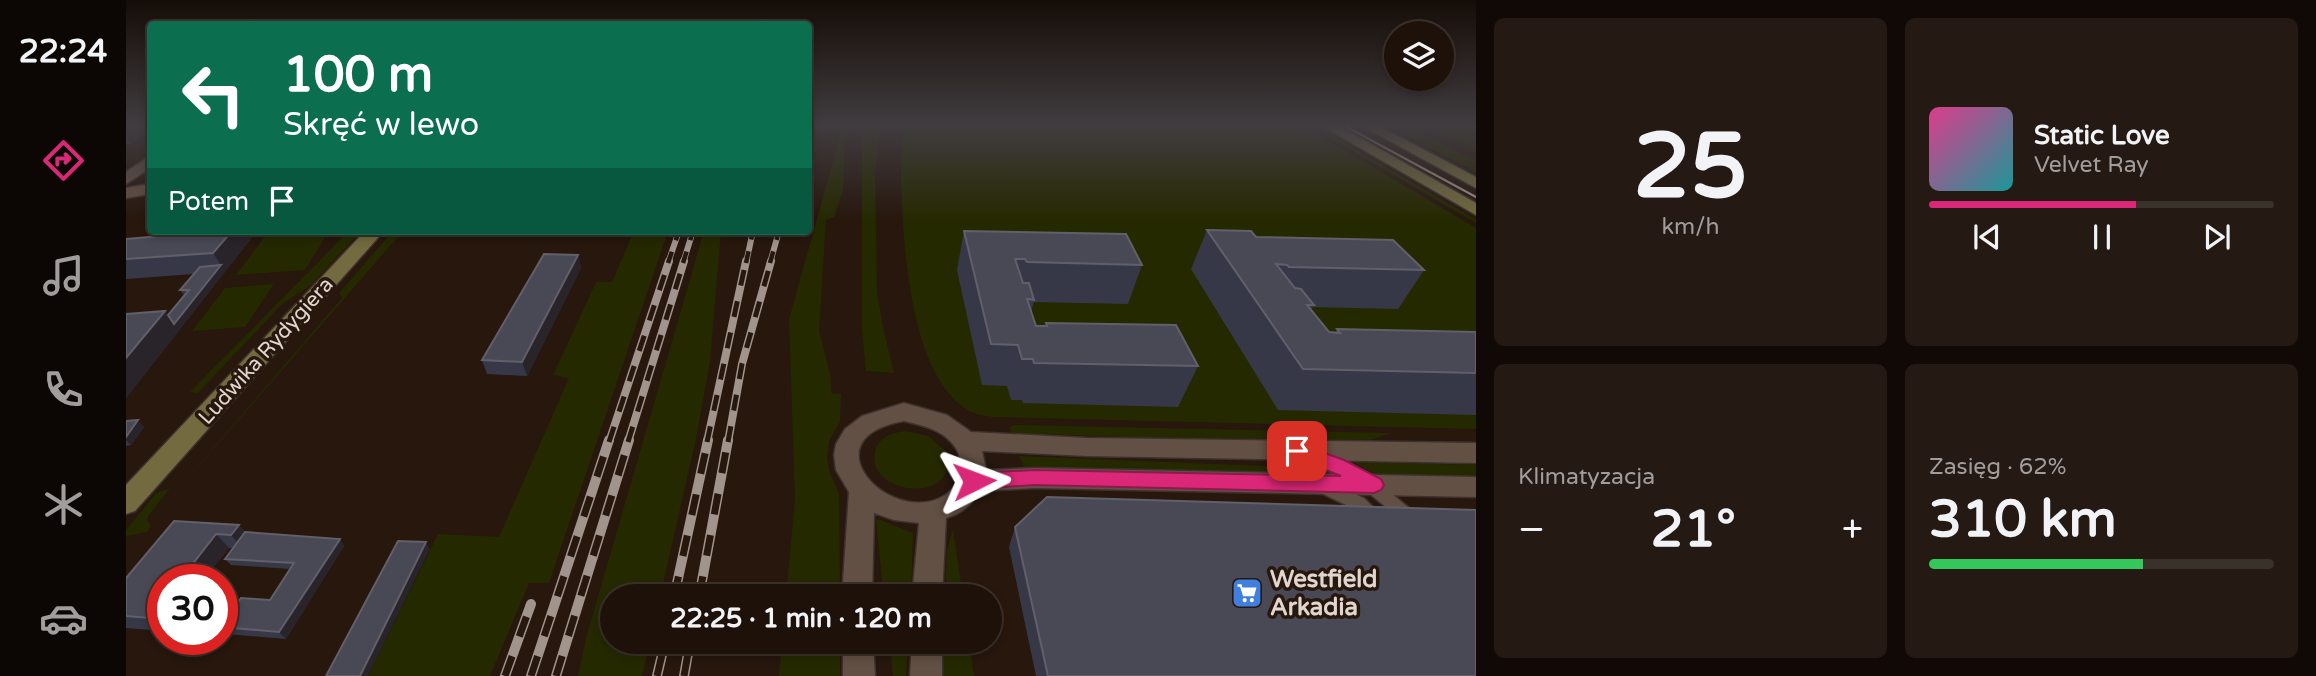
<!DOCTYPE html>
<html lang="pl">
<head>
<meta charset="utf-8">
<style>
	body { margin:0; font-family:"Varela Round",sans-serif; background:#251a13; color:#f1f3f6; height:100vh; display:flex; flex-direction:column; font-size:26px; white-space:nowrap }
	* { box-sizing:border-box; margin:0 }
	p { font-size:23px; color:#a09d9c }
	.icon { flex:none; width:38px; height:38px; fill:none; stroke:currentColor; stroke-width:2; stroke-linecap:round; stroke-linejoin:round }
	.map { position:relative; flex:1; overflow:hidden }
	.drawer { display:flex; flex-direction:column; gap:18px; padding:18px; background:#100906; width:840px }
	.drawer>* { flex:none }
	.guide { position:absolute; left:21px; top:21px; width:665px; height:214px; border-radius:7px; box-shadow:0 4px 10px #0003,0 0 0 2px #3b312b; background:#0b6e4f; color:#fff; overflow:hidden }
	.tools { position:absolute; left:1258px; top:21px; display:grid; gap:14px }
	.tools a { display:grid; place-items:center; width:70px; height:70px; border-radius:50%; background:#1d110a; box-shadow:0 4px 10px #0003,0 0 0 2px #3b312b; font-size:35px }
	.speed { position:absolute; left:21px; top:564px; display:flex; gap:14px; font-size:35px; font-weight:700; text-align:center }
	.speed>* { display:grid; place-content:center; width:91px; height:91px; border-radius:50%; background:#1d110a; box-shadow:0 4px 10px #0003,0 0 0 2px #3b312b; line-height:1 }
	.speed .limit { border:10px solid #d22; background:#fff; color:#111 }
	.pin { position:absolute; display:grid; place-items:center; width:60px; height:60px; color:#fff; margin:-30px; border-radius:14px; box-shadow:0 4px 10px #0006 }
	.me { position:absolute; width:77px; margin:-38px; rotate:87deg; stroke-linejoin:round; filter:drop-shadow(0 0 5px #0008) }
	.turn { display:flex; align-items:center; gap:24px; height:147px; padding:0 21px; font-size:32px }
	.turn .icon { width:91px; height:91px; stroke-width:2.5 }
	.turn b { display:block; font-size:49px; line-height:60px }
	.then { display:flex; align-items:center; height:66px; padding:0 21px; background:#0003; gap:14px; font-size:26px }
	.big { font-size:52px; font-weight:800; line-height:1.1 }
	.drawer .tile { flex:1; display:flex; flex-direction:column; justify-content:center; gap:10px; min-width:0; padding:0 24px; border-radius:10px; background:#251a13 }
	.drawer .dial { align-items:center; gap:0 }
	.dial b { font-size:91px; line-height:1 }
	.song { display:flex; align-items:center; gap:21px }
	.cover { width:84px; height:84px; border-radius:10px; background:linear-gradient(135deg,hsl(330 70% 55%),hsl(180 70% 35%)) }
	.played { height:7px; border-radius:4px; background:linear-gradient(90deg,#db2777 60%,#3b312b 60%) }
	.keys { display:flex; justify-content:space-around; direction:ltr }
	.heat { display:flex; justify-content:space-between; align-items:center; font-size:38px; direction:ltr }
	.charge { height:10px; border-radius:5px; background:linear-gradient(90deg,#34c759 62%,#3b312b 0) }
	.drawer .tiles { flex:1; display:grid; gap:18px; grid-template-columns:repeat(2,1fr) }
	.trip { position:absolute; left:474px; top:584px; width:402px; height:70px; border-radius:35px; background:#1d110a; box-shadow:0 4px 10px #0003,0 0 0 2px #3b312b; font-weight:800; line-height:70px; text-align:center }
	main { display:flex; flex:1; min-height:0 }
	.tab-bar { display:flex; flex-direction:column; width:126px; justify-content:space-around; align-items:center; background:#0c0704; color:#a09d9c }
	.tab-bar .icon { width:49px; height:49px }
	.tab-bar .on { color:#db2777 }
	.tab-bar b { font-size:32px; color:#f1f3f6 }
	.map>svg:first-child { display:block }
</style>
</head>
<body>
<main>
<nav class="tab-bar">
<b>22:24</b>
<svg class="icon on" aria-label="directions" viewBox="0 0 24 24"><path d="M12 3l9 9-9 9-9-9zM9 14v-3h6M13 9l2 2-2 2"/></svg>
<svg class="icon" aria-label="music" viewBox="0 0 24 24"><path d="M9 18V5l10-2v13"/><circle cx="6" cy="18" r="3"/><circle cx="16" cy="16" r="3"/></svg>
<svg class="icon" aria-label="phone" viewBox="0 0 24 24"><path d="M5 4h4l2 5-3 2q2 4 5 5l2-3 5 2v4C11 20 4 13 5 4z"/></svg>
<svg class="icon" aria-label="climate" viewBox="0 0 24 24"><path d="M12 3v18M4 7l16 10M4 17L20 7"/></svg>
<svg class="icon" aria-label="car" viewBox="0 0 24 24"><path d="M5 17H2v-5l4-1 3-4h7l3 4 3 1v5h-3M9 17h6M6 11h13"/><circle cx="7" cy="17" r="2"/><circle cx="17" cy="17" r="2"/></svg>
</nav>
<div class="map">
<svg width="1350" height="676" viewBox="0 0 1350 676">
	<rect width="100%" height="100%" fill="#27170d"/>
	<path fill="#252900" d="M 717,126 L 719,126 L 717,190 L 708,217 L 700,220 L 693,330 L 705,378 L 705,393 L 715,394 L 714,422 L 703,441 L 701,459 L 704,473 L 713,494 L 714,597 L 660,597 L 669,500 L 663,319 Z
		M 736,126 L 755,127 L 749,172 L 751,293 L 757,327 L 768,373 L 740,371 L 736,330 Z
		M 778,126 L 1177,126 L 1350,228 L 1350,429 L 867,417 C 860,416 852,415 846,412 C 783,381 777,241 775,179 C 774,161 778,144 778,126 Z
		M 1184,126 L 1190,126 L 1344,216 L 1350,219 L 1350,223 Z
		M 1261,126 L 1280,126 L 1350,161 L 1350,172 Z
		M 1300,126 L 1350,126 L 1350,151 Z
		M 143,231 L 203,231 L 179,270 L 110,275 Z
		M 223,231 L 235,231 L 185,285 L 156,304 L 72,393 L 64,392 Z
		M 267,231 L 277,231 L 29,516 L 216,298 L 213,293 Z
		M 508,231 L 542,231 L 423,583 L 403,583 L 364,676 L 242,676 L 312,534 L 373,537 L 443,378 L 427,375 L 470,282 L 486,282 Z
		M 578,231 L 595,231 L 584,362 L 570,439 L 534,597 L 486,597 L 486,642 L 524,642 L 516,676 L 452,676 L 460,638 Z
		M 148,284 L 119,327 L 66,331 L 99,288 Z
		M 887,425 L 1265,433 L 1244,440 L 1025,438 L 885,433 L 884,427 Z
		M 779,431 L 802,436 L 819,450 C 838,506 739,496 749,452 C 752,437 766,433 779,431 Z
		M 893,456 L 1190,468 L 1207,471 L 1210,474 L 898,467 Z
		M 1227,462 L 1350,465 L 1350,477 L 1250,475 Z
		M 44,488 L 23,515 L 21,520 L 25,526 L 21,532 L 0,536 L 0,530 L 30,493 Z
		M 752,519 L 787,533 L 785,597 L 758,597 L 750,521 Z
		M 827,530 L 837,597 L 819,597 L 821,550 Z
		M 656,642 L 714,642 L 714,676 L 653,676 Z
		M 764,642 L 782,642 L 780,676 L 767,676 Z
		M 818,642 L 843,642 L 848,676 L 817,676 Z"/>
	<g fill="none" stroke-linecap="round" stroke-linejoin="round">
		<g stroke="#3d312e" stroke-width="17">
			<path id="lane" d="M 1186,456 L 1238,480 L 1283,517
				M 1201,488 L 1234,504 L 1244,514"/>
		</g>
		<g stroke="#3d312e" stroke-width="3">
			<path id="street" d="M 24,156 L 24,168 L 0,184 L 0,172 Z
				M 24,184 L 24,194 L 0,198 L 0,188 Z
				M 778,403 L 821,415 L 845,432 L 961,438 L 1350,443 L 1350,463 L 961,456 L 856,451 L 860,470 L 909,468 L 1350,477 L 1350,497 L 909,488 L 853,491 C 846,505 835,514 820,518 L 816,597 L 786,597 L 793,523 L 768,520 L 748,513 L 746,597 L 716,597 L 723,492 L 710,470 L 708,455 L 710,444 L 719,429 L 736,416 ZM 778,421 C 795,425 814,429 826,443 C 842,461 835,488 814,498 C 760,523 682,438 778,421 Z
				M 717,642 L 747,642 L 749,676 L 717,676 Z
				M 786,642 L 816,642 L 816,676 L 784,676 Z"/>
		</g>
		<g stroke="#3d312e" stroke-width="3">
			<path id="secondary" d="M 1196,126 L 1213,126 L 1350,203 L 1350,215 Z
				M 1236,126 L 1253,126 L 1350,177 L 1350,188 Z
				M 239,231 L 258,231 L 9,511 L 0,514 L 0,485 Z"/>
		</g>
		<use href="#lane" stroke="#635044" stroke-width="14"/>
		<use href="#street" fill="#635044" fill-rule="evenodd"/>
		<use href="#secondary" fill="#736b3f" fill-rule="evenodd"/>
		<path stroke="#a1948c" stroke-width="2" d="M 1219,126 L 1350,197"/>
		<g stroke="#a1948c" stroke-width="6">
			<path id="rail-far2" d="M 542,263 L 553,231
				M 557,263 L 567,231
				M 620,263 L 627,231
				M 644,263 L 653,231"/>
		</g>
		<g stroke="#a1948c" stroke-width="8">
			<path id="rail-far1" d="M 483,442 L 543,261
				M 502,442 L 558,261
				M 581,442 L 620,261
				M 602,442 L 616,364 L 645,261"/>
		</g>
		<g stroke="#a1948c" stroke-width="10">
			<path id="rail" d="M 548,597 L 582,440
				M 573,597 L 602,440
				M 379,676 L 405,604
				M 405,676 L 483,440
				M 430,676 L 503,440
				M 531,676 L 539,642
				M 558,676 L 564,642"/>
		</g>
		<use href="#rail-far2" stroke="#27170d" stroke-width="4.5" stroke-dasharray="12" stroke-linecap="butt"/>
		<use href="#rail-far1" stroke="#27170d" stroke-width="5" stroke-dasharray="16" stroke-linecap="butt"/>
		<use href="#rail" stroke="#27170d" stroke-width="7" stroke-dasharray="21" stroke-linecap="butt"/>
	</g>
	<path fill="#373847" d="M 0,126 L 5,144 L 0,144 Z
		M 1081,230 L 1130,237 L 1298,270 L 1272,309 L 1187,307 L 1185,310 L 1203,332 L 1209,333 L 1211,329 L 1350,332 L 1350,415 L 1152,410 L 1065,269 Z
		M 40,231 L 131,231 L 0,398 L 39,311 L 42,315 L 58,295 L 54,290 L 68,274 L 0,279 L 0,239 L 35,236 Z
		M 838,231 L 1016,265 L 1002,304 L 908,302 L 905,311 L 910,326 L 919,326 L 920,323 L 1072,366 L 1052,407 L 897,403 L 896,400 L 885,400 L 881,386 L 856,385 L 831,270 Z
		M 452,255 L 455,268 L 401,376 L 361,374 L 356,360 Z
		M 0,421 L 18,427 L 5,445 L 0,446 Z
		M 48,521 L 113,525 L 119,532 L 214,539 L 218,546 L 160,639 L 101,634 L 96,629 L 96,625 L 144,600 L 164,569 L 105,565 L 99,559 L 107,548 L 103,548 L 78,579 L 37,579 L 37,631 L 0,628 L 0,578 Z
		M 889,527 L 1350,676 L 910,676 L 883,547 Z"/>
	<path fill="#29242a" d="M 0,126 L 24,126 L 24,130 L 5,144 L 0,136 Z
		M 106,231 L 131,231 L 0,398 L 0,358 L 39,311 L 48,324 L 95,265 L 87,253 Z
		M 452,255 L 455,268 L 401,376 L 396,362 Z
		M 12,420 L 18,427 L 5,445 L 0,440 L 0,437 Z
		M 113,525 L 124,539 L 117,549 L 105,535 Z
		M 90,534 L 103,548 L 78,579 L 55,579 Z
		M 214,539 L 218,546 L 160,639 L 153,632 Z
		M 300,542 L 304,549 L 242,676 L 234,676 Z
		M 37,602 L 37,629 L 24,618 Z"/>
	<path fill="#494956" stroke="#615f69" stroke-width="2" d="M 1081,230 L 1125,231 L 1130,237 L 1267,240 L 1298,270 L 1163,267 L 1161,265 L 1150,264 L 1169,288 L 1175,289 L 1188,305 L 1181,305 L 1203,332 L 1214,333 L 1211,329 L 1350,332 L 1350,373 L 1177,369 Z
		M 40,231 L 106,231 L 87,253 L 0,259 L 0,239 L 35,236 Z
		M 838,231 L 1000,234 L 1016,265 L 901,262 L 899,259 L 889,259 L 897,283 L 903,283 L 908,300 L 901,299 L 910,326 L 921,326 L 920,323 L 1050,325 L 1072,366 L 908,363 L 907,359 L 896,359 L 892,345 L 865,344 Z
		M 418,254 L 452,255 L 396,362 L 356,360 Z
		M 95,265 L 48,324 L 42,315 L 63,290 L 54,290 L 74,267 Z
		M 39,311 L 0,358 L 0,314 Z
		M 12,420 L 0,437 L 0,421 Z
		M 921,497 L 1350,510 L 1350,676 L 922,676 L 889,527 Z
		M 48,521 L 113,525 L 105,535 L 90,534 L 55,579 L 37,579 L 37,602 L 24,618 L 0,616 L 0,578 Z
		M 119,532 L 214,539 L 153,632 L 96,627 L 96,625 L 115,598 L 144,600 L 168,563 L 99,559 Z
		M 272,541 L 300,542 L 234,676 L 200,676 Z"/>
	<linearGradient id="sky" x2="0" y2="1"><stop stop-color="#150d07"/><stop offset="0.57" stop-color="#413c40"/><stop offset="1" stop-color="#413c40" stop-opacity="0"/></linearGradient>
	<rect width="1350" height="220" fill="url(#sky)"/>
	<path fill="#db2777" stroke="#8e194d" stroke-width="2" d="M 1171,443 L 1218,460 L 1255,479 L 1258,485 L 1255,490 L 1248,493 L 909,485 L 848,489 L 841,487 L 838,481 L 841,476 L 848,473 L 909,470 L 1215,476 L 1164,456 L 1161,451 L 1164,446 Z"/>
	<defs>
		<g id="supermarket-square" transform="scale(1.575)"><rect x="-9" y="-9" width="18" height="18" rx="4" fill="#3f7fe0" stroke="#27170d"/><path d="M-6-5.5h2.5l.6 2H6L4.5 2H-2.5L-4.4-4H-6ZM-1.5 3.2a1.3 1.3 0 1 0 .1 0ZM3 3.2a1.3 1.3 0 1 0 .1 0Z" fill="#fff"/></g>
	</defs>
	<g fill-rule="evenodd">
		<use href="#supermarket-square" x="1121" y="593"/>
	</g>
	<g text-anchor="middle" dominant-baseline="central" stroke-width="7" stroke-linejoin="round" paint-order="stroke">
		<g font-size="21" fill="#e1d6cf" stroke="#27170d">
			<text transform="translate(140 351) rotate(-48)">Ludwika Rydygiera</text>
		</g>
		<g font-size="24" font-weight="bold" fill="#e1d6cf" stroke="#27170d" text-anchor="start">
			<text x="1144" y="579">Westfield<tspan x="1144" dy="28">Arkadia</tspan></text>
		</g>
	</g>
</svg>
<div class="tools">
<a><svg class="icon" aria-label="layers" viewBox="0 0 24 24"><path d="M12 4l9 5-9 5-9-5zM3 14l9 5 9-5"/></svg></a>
</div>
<div class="speed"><div class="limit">30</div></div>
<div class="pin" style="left:1171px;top:451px;background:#d93025"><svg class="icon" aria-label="arrive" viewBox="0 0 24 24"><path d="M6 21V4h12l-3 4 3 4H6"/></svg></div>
<svg class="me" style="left:848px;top:481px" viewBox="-20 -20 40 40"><path d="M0-17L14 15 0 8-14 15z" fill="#db2777" stroke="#fff" stroke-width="4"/></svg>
<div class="trip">22:25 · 1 min · 120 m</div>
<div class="guide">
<div class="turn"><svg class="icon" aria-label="left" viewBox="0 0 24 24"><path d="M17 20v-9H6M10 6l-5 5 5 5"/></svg><div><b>100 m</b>Skręć w lewo</div></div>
<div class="then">Potem<svg class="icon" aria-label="arrive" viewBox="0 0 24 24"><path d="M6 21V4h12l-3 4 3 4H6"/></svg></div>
</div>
</div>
<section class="drawer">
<div class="tiles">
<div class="tile dial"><b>25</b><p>km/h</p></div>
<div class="tile">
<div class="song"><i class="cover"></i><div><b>Static Love</b><p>Velvet Ray</p></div></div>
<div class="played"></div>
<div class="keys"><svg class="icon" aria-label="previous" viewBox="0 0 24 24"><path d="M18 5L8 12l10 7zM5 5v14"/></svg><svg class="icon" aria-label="pause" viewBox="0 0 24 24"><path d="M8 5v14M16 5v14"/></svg><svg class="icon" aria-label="next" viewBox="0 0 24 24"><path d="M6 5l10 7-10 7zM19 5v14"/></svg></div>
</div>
<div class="tile"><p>Klimatyzacja</p>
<div class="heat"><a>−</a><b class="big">21°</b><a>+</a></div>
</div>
<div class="tile"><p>Zasięg · 62%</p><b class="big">310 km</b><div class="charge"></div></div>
</div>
</section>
</main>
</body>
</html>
